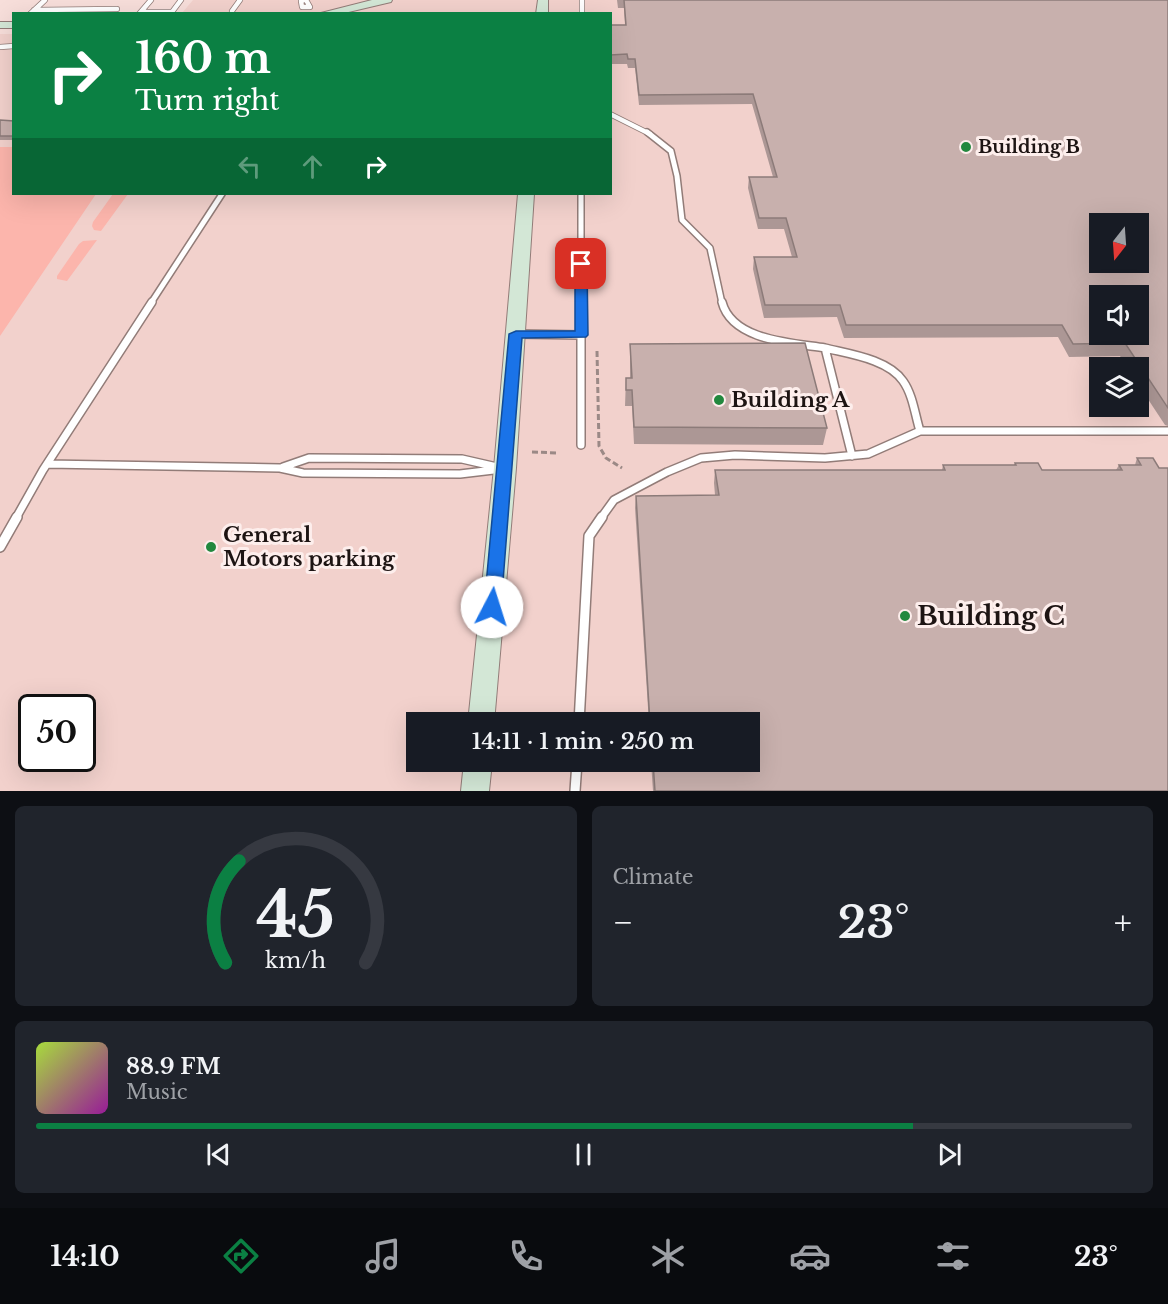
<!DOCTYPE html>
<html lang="en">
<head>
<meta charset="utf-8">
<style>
	body { margin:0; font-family:"Libre Baskerville",serif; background:#20242c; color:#f1f3f6; height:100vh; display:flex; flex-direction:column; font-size:22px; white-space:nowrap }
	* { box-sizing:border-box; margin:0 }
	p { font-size:20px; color:#9ea1a6 }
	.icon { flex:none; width:33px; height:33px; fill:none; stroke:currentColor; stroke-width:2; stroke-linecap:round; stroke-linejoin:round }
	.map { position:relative; height:791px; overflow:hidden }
	.sheet { display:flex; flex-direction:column; gap:15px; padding:15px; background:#0d0f14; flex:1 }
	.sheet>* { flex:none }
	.hud { position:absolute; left:12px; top:12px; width:600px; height:183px; border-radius:0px; box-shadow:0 6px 24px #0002; background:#0b8043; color:#fff; overflow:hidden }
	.needle { width:39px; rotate:197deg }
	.buttons { position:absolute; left:1089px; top:213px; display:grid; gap:12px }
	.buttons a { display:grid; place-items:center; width:60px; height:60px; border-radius:0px; background:#171b24; box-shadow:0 6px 24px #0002; font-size:30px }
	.speed { position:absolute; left:18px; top:694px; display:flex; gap:12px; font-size:30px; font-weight:700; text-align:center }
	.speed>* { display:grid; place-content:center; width:78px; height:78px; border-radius:50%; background:#171b24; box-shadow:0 6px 24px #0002; line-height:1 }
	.speed .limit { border:3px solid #111; border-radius:9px; background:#fff; color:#111 }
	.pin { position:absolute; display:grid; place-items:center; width:51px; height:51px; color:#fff; margin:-26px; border-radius:12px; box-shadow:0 3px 9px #0006 }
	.me { position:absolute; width:66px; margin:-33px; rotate:5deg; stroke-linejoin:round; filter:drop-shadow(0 0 4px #0008) }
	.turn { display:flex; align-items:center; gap:21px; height:126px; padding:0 24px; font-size:27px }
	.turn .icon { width:78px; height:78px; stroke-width:2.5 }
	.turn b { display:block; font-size:42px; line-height:51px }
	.lanes { display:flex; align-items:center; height:57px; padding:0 24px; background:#0003; justify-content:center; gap:30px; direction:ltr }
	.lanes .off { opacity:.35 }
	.big { font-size:45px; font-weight:600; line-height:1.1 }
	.sheet .card { flex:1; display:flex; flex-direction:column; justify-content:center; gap:9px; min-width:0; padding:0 21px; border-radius:9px; background:#20242c }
	.sheet .dial { align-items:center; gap:0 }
	.dial svg { height:156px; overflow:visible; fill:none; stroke:#363941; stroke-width:7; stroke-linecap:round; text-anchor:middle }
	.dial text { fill:#f1f3f6; stroke:none }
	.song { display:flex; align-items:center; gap:18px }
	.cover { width:72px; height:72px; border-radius:9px; background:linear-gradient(135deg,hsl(80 70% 55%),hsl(300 70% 35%)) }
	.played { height:6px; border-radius:3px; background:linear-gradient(90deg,#0b8043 80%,#363941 80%) }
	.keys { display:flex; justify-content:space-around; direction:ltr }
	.heat { display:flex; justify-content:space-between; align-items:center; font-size:33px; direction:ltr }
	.sheet .tiles { flex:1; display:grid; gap:15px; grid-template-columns:1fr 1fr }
	.card:last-child { grid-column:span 2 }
	.trip { position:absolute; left:406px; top:712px; width:354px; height:60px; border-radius:0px; background:#171b24; box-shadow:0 6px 24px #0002; font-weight:600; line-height:60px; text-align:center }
	.dock { display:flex; height:96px; justify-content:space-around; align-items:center; background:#090b0e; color:#9ea1a6 }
	.dock .icon { width:42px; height:42px }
	.dock .active { color:#0b8043 }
	.dock b { font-size:27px; color:#f1f3f6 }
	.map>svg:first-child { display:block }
</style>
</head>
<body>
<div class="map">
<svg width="1168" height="791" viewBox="0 0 1168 791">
	<rect width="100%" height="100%" fill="#f7deda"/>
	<path fill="#f2d1cc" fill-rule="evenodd" d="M 193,0 L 1168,0 L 1168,791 L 0,791 L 0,34 L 13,34 L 14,194 L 610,194 L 610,14 L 182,13 ZM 1100,224 L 1138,224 L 1138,262 L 1100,262 ZM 1100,296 L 1138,296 L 1138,334 L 1100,334 ZM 1100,368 L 1138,368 L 1138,406 L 1100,406 ZM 32,708 L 82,708 L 82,759 L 32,759 ZM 417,723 L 750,723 L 750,762 L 417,762 Z"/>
	<path fill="#fcb5ac" d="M 0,147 L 13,147 L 14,194 L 96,194 L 0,336 Z
		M 113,194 L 128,194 L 101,231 L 94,230 L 92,226 L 93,222 Z
		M 97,240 L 67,281 L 57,279 L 57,276 L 79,244 L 83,241 Z"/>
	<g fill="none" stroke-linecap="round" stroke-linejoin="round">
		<g stroke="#927c78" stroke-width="6">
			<path id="lane-far3" d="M 304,0 L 301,1 L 302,7 L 310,7 L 306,0
				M 582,0 L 582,14
				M 34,10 L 117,9
				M 232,11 L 240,0
				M 141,12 L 172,12 L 181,0
				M 30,14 L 45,0
				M 139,14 L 151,0
				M 0,47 L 14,46
				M 610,114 L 650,134"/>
		</g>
		<g stroke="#927c78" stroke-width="8">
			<path id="lane-far2" d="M 647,132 L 671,151 L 677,176 L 682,220 L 710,248 L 722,303
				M 581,194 L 581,303
				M 151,303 L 222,194"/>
		</g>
		<g stroke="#927c78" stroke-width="10">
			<path id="lane-far1" d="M 581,302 L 581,445
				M 722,302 C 732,341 793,343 825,348
				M 518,334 L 581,335
				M 852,456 L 825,348 C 849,354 888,359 903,381 C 913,395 915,415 920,431
				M 47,464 L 280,468 L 303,473 L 460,474 L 502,469
				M 283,467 L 309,458 L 462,459 L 497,467
				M 16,518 L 43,470 L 152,302
				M 601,518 L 614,500 L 667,472 L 701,458 L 735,455 L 825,458 L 868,454 L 920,431 L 1168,431"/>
		</g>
		<g stroke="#927c78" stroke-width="12">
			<path id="lane" d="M 0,547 L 17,517
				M 579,723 L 589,536 L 602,517
				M 575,791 L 577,762"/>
		</g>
		<g stroke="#927c78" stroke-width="2">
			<path id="secondary" d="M 372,0 L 392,0 L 391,2 L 340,14 L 317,14 Z
				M 538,0 L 548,0 L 548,14 L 536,14 Z
				M 0,22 L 14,22 L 14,28 L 0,28 Z
				M 518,194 L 534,194 L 516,468 L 494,723 L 468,723 L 494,468 Z
				M 464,762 L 492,762 L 489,791 L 461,791 Z"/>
		</g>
		<path stroke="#9b8986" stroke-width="3" stroke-dasharray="6 3" stroke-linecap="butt" d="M 597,351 L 599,446 L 606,458 L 622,468
			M 532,452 L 559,453"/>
		<use href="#lane-far3" stroke="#fff" stroke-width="4.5"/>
		<use href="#lane-far2" stroke="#fff" stroke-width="5"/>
		<use href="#lane-far1" stroke="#fff" stroke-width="7"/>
		<use href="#lane" stroke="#fff" stroke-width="9"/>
		<use href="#secondary" fill="#d3e7d6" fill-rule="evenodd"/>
	</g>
	<path fill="#ac9795" d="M 617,0 L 1168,0 L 1168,426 L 1165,425 L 1138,384 L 1138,368 L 1128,368 L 1120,356 L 1069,357 L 1058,337 L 844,338 L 837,317 L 764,318 L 753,269 L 754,257 L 792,257 L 784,229 L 758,229 L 748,188 L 749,177 L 773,177 L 752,104 L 639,105 L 635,68 L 628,68 L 627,64 L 610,64 L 610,25 L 625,25 L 624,8 L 618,8 Z
		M 0,120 L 14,121 L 14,140 L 0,140 Z
		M 630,344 L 827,428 L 823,445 L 634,444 L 632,406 L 625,406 L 626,378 L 630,378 Z
		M 1137,458 L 1159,468 L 1168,791 L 653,791 L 651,762 L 750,762 L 750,723 L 649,723 L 635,508 L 636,496 L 715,495 L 714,483 L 715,470 L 942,470 L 943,465 L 1014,465 L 1015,463 L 1042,470 L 1116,470 L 1119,465 L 1135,465 Z"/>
	<path fill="#c8b0ad" stroke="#8c7b79" stroke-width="1.5" fill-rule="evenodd" d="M 624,0 L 1168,0 L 1168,408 L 1125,343 L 1073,344 L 1062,325 L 846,325 L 840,305 L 765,305 L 754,257 L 797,257 L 786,218 L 759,218 L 749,177 L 777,177 L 753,94 L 639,95 L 635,59 L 628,59 L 627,54 L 610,55 L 610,25 L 626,25 ZM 1100,224 L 1138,224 L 1138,262 L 1100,262 ZM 1100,296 L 1138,296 L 1138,334 L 1100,334 Z
		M 0,120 L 14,121 L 14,136 L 0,136 Z
		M 805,343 L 827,428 L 634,427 L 632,390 L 626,390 L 626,378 L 632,378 L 630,344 Z
		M 1137,458 L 1153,458 L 1159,468 L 1168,468 L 1168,791 L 655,791 L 653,762 L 750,762 L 750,723 L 650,723 L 636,496 L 719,495 L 715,470 L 945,470 L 943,465 L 1016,465 L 1015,463 L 1038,463 L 1042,470 L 1122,470 L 1119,465 L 1141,465 Z"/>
	<path fill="#1a73e8" stroke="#114b97" stroke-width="1.5" d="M 581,261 L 587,264 L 588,335 L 586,337 L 522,338 L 501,607 L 498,612 L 492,614 L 486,612 L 484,607 L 509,334 L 516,331 L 575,331 L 575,264 Z"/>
	<g fill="#22883e" stroke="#fdeeec" stroke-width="2">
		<circle cx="966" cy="147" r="6"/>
		<circle cx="719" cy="400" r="6"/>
		<circle cx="211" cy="547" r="6"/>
		<circle cx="905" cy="616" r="6"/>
	</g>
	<g text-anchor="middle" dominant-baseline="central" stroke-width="6" stroke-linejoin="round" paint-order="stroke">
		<g font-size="18" font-weight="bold" fill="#1d1413" stroke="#fdeeec" text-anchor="start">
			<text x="978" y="147">Building B</text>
		</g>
		<g font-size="21" font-weight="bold" fill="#1d1413" stroke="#fdeeec" text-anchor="start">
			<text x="731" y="400">Building A</text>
			<text x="223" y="535">General<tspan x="223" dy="24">Motors parking</tspan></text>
		</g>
		<g font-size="26" font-weight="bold" fill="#1d1413" stroke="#fdeeec" text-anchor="start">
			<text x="917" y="616">Building C</text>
		</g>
	</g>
</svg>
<div class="buttons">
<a><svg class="needle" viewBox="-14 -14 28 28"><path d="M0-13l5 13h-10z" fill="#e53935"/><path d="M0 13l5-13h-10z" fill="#9ea1a6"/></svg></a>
<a><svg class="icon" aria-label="sound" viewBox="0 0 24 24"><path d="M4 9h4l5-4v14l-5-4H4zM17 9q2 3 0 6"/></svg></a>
<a><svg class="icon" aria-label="layers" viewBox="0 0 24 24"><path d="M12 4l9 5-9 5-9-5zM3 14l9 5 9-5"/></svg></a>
</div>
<div class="speed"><div class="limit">50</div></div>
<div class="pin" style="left:581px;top:264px;background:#d93025"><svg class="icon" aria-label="arrive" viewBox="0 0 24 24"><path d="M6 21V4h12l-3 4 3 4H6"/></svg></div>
<svg class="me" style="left:492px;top:607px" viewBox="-20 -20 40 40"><circle r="19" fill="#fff"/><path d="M0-13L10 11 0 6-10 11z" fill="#1a73e8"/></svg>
<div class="trip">14:11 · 1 min · 250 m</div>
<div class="hud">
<div class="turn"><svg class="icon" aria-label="right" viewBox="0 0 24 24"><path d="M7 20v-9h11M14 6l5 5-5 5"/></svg><div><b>160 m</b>Turn right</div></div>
<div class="lanes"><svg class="icon off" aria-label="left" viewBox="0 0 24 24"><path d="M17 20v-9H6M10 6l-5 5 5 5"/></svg><svg class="icon off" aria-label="ahead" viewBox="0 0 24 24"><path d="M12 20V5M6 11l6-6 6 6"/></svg><svg class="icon" aria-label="right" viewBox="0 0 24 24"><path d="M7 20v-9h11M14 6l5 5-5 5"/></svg></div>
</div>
</div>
<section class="sheet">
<div class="tiles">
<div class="card dial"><svg viewBox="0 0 100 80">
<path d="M14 69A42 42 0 1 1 86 69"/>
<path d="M14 69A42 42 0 0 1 21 17" stroke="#0b8043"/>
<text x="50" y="56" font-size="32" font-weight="700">45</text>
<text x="50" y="72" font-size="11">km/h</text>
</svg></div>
<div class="card"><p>Climate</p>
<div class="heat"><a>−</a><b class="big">23°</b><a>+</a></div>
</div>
<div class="card">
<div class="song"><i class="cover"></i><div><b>88.9 FM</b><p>Music</p></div></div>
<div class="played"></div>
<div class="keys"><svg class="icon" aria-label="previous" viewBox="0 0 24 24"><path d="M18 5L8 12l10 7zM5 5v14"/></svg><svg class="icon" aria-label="pause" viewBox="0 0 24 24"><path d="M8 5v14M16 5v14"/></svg><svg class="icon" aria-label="next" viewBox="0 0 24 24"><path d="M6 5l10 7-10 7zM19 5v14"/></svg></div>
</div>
</div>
</section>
<nav class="dock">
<b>14:10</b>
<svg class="icon active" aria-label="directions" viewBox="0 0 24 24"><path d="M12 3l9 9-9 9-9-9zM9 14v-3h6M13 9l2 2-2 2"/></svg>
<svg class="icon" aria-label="music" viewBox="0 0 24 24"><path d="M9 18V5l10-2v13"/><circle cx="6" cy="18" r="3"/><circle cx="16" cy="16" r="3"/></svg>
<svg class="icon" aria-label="phone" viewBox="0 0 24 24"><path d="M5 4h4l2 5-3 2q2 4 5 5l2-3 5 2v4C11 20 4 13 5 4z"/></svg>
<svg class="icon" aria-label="climate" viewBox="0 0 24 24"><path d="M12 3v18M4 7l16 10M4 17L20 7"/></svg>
<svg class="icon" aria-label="car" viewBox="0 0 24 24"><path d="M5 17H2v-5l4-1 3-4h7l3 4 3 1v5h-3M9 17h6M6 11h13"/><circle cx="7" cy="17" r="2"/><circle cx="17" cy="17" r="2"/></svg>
<svg class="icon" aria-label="filters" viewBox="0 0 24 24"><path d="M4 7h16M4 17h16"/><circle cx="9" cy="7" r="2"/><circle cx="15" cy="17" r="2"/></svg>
<b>23°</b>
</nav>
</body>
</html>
